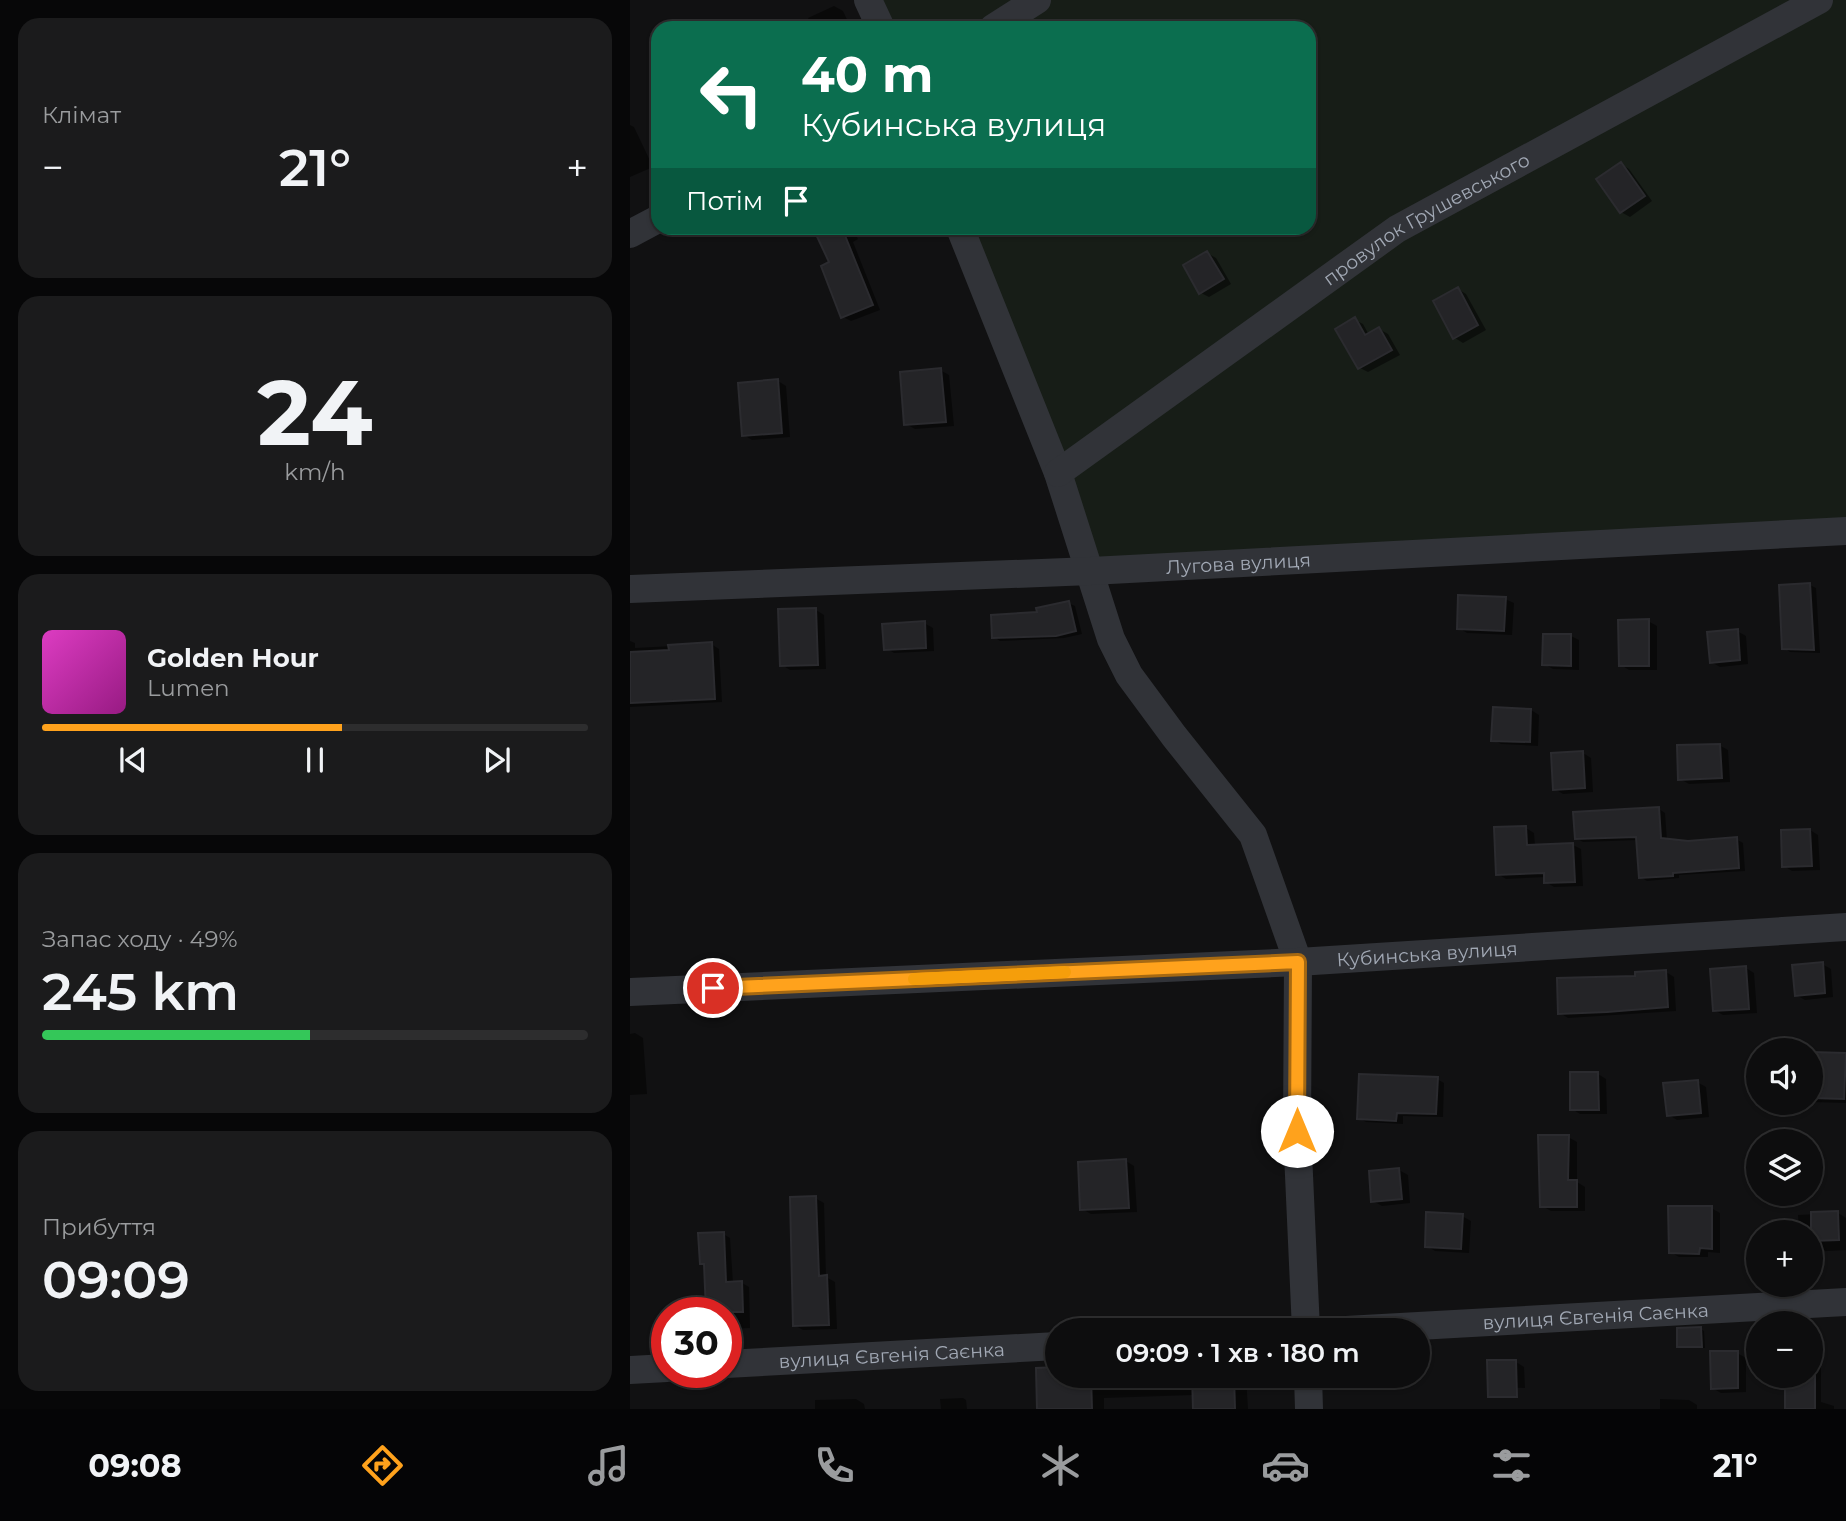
<!DOCTYPE html>
<html lang="uk">
<head>
<meta charset="utf-8">
<style>
	body { margin:0; font-family:Montserrat,sans-serif; background:#1b1b1c; color:#f1f3f6; height:100vh; display:flex; flex-direction:column; font-size:26px; white-space:nowrap }
	* { box-sizing:border-box; margin:0 }
	p { font-size:23px; color:#9a9c9e }
	.icon { flex:none; width:38px; height:38px; fill:none; stroke:currentColor; stroke-width:2; stroke-linecap:round; stroke-linejoin:round }
	.map { position:relative; flex:1; overflow:hidden }
	.drawer { display:flex; flex-direction:column; gap:18px; padding:18px; background:#070708; width:630px }
	.drawer>* { flex:none }
	.guide { position:absolute; left:21px; top:21px; width:665px; height:214px; border-radius:21px; box-shadow:0 2px 5px #0004,0 0 0 2px #2d2d2e; background:#0b6e4f; color:#fff; overflow:hidden }
	.fabs { position:absolute; left:1116px; top:1038px; display:grid; gap:14px }
	.fabs a { display:grid; place-items:center; width:77px; height:77px; border-radius:50%; background:#0d0d0e; box-shadow:0 2px 5px #0004,0 0 0 2px #2d2d2e; font-size:35px }
	.speed { position:absolute; left:21px; top:1297px; display:flex; gap:14px; font-size:35px; font-weight:700; text-align:center }
	.speed>* { display:grid; place-content:center; width:91px; height:91px; border-radius:50%; background:#0d0d0e; box-shadow:0 2px 5px #0004,0 0 0 2px #2d2d2e; line-height:1 }
	.speed .limit { border:10px solid #d22; background:#fff; color:#111 }
	.pin { position:absolute; display:grid; place-items:center; width:60px; height:60px; color:#fff; margin:-30px; border:4px solid #fff; border-radius:50%; box-shadow:0 2px 7px #0007 }
	.me { position:absolute; width:77px; margin:-38px; rotate:0deg; stroke-linejoin:round; filter:drop-shadow(0 0 5px #0008) }
	.turn { display:flex; align-items:center; gap:24px; height:147px; padding:0 35px; font-size:32px }
	.turn .icon { width:91px; height:91px; stroke-width:2.5 }
	.turn b { display:block; font-size:49px; line-height:60px }
	.then { display:flex; align-items:center; height:66px; padding:0 35px; background:#0003; gap:14px; font-size:26px }
	.big { font-size:52px; font-weight:600; line-height:1.1 }
	.drawer .card { flex:1; display:flex; flex-direction:column; justify-content:center; gap:10px; min-width:0; padding:0 24px; border-radius:21px; background:#1b1b1c }
	.drawer .dial { align-items:center; gap:0 }
	.dial b { font-size:91px; line-height:1 }
	.song { display:flex; align-items:center; gap:21px }
	.cover { width:84px; height:84px; border-radius:10px; background:linear-gradient(135deg,hsl(310 70% 55%),hsl(310 70% 35%)) }
	.played { height:7px; border-radius:4px; background:linear-gradient(90deg,#ffa21c 55%,#2d2d2e 55%) }
	.keys { display:flex; justify-content:space-around; direction:ltr }
	.heat { display:flex; justify-content:space-between; align-items:center; font-size:38px; direction:ltr }
	.charge { height:10px; border-radius:5px; background:linear-gradient(90deg,#34c759 49%,#2d2d2e 0) }
	.trip { position:absolute; left:415px; top:1318px; width:385px; height:70px; border-radius:35px; background:#0d0d0e; box-shadow:0 2px 5px #0004,0 0 0 2px #2d2d2e; font-weight:600; line-height:70px; text-align:center }
	.tab-bar { display:flex; height:112px; justify-content:space-around; align-items:center; background:#050506; color:#9a9c9e }
	.tab-bar .icon { width:49px; height:49px }
	.tab-bar .active { color:#ffa21c }
	.tab-bar b { font-size:32px; color:#f1f3f6 }
	main { display:flex; flex:1; min-height:0 }
	.map>svg:first-child { display:block }
</style>
</head>
<body>
<main>
<section class="drawer">
<div class="card"><p>Клімат</p>
<div class="heat"><a>−</a><b class="big">21°</b><a>+</a></div>
</div>
<div class="card dial"><b>24</b><p>km/h</p></div>
<div class="card">
<div class="song"><i class="cover"></i><div><b>Golden Hour</b><p>Lumen</p></div></div>
<div class="played"></div>
<div class="keys"><svg class="icon" aria-label="previous" viewBox="0 0 24 24"><path d="M18 5L8 12l10 7zM5 5v14"/></svg><svg class="icon" aria-label="pause" viewBox="0 0 24 24"><path d="M8 5v14M16 5v14"/></svg><svg class="icon" aria-label="next" viewBox="0 0 24 24"><path d="M6 5l10 7-10 7zM19 5v14"/></svg></div>
</div>
<div class="card"><p>Запас ходу · 49%</p><b class="big">245 km</b><div class="charge"></div></div>
<div class="card"><p>Прибуття</p><b class="big">09:09</b></div>
</section>
<div class="map">
<svg width="1216" height="1409" viewBox="0 0 1216 1409">
	<rect width="100%" height="100%" fill="#111112"/>
	<path fill="#171d17" d="M 238,0 L 1216,0 L 1216,531 L 461,571 L 330,228 L 679,228 L 679,28 L 251,28 Z"/>
	<path fill="#0007" d="M 204,6 L 213,11 L 221,28 L 183,28 L 178,18 Z
		M 0,125 L 4,127 L 23,167 L 0,177 Z
		M 991,164 L 999,169 L 1022,201 L 1000,217 L 991,212 Z
		M 184,228 L 222,228 L 228,239 L 223,242 L 250,310 L 221,321 L 213,317 L 202,263 Z
		M 577,253 L 586,258 L 601,284 L 579,297 L 571,293 Z
		M 828,289 L 836,294 L 856,330 L 833,343 L 825,338 Z
		M 725,320 L 733,324 L 739,335 L 749,329 L 758,334 L 770,355 L 738,372 L 730,368 Z
		M 310,370 L 319,375 L 324,426 L 285,429 L 276,424 Z
		M 148,381 L 156,386 L 160,437 L 122,440 L 114,435 Z
		M 1180,585 L 1186,588 L 1190,653 L 1160,652 L 1154,648 Z
		M 875,599 L 884,603 L 882,635 L 837,633 L 829,628 Z
		M 438,603 L 445,606 L 452,634 L 434,638 L 370,641 L 364,637 L 410,614 Z
		M 186,610 L 194,615 L 196,669 L 160,670 L 152,665 Z
		M 1018,621 L 1027,626 L 1027,670 L 999,670 L 991,665 Z
		M 294,623 L 303,628 L 304,651 L 264,653 L 256,648 Z
		M 1107,631 L 1116,636 L 1118,664 L 1090,667 L 1081,662 Z
		M 941,636 L 949,640 L 949,670 L 923,669 L 914,664 Z
		M 0,641 L 5,643 L 5,648 L 81,644 L 89,649 L 92,702 L 0,707 Z
		M 901,710 L 909,715 L 908,746 L 871,744 L 863,740 Z
		M 1089,745 L 1098,750 L 1100,782 L 1059,784 L 1050,779 Z
		M 953,753 L 961,758 L 963,792 L 933,794 L 925,789 Z
		M 1029,809 L 1035,813 L 1037,841 L 1058,843 L 1106,839 L 1113,843 L 1115,871 L 1049,875 L 1049,878 L 1017,881 L 1010,877 L 1008,840 L 953,842 L 946,838 Z
		M 896,828 L 904,833 L 905,846 L 943,845 L 951,849 L 953,886 L 924,887 L 916,882 L 916,877 L 876,879 L 868,874 Z
		M 1180,830 L 1188,835 L 1190,870 L 1162,871 L 1154,866 Z
		M 1192,964 L 1201,969 L 1203,997 L 1175,1000 L 1166,995 Z
		M 1116,968 L 1124,973 L 1127,1013 L 1093,1015 L 1084,1010 Z
		M 1036,972 L 1044,977 L 1046,1011 L 938,1018 L 930,1013 L 1007,978 Z
		M 5,1033 L 13,1038 L 17,1094 L 0,1095 L 0,1034 Z
		M 1181,1054 L 1216,1055 L 1216,1103 L 1181,1102 Z
		M 968,1074 L 976,1079 L 977,1114 L 950,1114 L 942,1109 Z
		M 807,1079 L 814,1083 L 813,1117 L 773,1116 L 773,1124 L 736,1122 L 729,1118 Z
		M 1067,1082 L 1076,1087 L 1079,1117 L 1047,1120 L 1039,1115 Z
		M 938,1137 L 947,1142 L 947,1182 L 955,1187 L 955,1211 L 921,1211 L 912,1206 Z
		M 496,1161 L 504,1166 L 507,1212 L 461,1214 L 452,1209 Z
		M 769,1170 L 778,1175 L 780,1203 L 752,1206 L 743,1201 Z
		M 185,1198 L 194,1203 L 196,1277 L 205,1282 L 207,1329 L 173,1330 L 164,1325 Z
		M 1081,1208 L 1090,1213 L 1090,1253 L 1078,1252 L 1078,1257 L 1049,1257 L 1040,1252 Z
		M 1208,1213 L 1216,1218 L 1216,1250 L 1181,1252 L 1181,1232 L 1169,1232 L 1168,1215 Z
		M 832,1216 L 841,1221 L 839,1253 L 805,1251 L 797,1246 Z
		M 93,1234 L 100,1238 L 103,1283 L 112,1283 L 119,1287 L 120,1328 L 96,1329 L 96,1312 L 78,1312 L 76,1265 L 72,1263 Z
		M 1071,1329 L 1074,1331 L 1075,1348 L 1053,1348 L 1049,1346 Z
		M 1181,1349 L 1191,1353 L 1191,1402 L 1204,1406 L 1204,1409 L 1157,1409 L 1157,1376 L 1181,1376 Z
		M 1107,1353 L 1116,1358 L 1116,1392 L 1091,1393 L 1082,1388 Z
		M 886,1362 L 894,1367 L 895,1388 L 868,1387 Z
		M 427,1369 L 427,1376 L 616,1376 L 618,1409 L 565,1409 L 564,1395 L 474,1398 L 474,1409 L 409,1409 Z
		M 333,1398 L 336,1400 L 337,1409 L 311,1409 L 310,1399 Z
		M 226,1399 L 234,1404 L 235,1409 L 185,1409 L 185,1400 Z
		M 1030,1399 L 1059,1400 L 1067,1405 L 1067,1409 L 1030,1409 Z"/>
	<path fill="#242427" stroke="#2b2b2f" stroke-width="2" d="M 991,162 L 1015,196 L 990,213 L 966,179 Z
		M 183,228 L 212,228 L 243,305 L 211,318 L 191,266 L 199,262 Z
		M 577,251 L 594,279 L 569,294 L 553,265 Z
		M 828,287 L 848,325 L 823,339 L 803,301 Z
		M 725,317 L 735,335 L 749,327 L 762,350 L 728,369 L 705,329 Z
		M 311,368 L 316,422 L 274,425 L 270,372 Z
		M 148,379 L 152,433 L 112,436 L 108,383 Z
		M 1180,583 L 1184,650 L 1152,649 L 1149,585 Z
		M 828,595 L 876,597 L 874,631 L 827,629 Z
		M 439,601 L 446,631 L 426,636 L 362,638 L 361,615 L 407,612 L 406,608 Z
		M 186,608 L 188,665 L 150,666 L 148,609 Z
		M 1019,619 L 1019,666 L 989,666 L 988,620 Z
		M 295,621 L 296,648 L 254,650 L 252,624 Z
		M 1108,629 L 1110,660 L 1080,663 L 1077,632 Z
		M 913,634 L 941,634 L 941,666 L 912,665 Z
		M 82,642 L 85,699 L 0,703 L 0,652 L 39,650 L 38,645 Z
		M 863,707 L 901,709 L 900,742 L 861,741 Z
		M 1090,744 L 1092,778 L 1048,780 L 1047,745 Z
		M 953,751 L 955,788 L 923,790 L 921,753 Z
		M 1029,807 L 1031,838 L 1058,841 L 1107,837 L 1109,868 L 1043,873 L 1043,876 L 1009,878 L 1006,837 L 945,839 L 943,812 Z
		M 896,826 L 897,845 L 943,843 L 945,882 L 914,883 L 914,873 L 866,875 L 864,827 Z
		M 1180,829 L 1182,866 L 1152,867 L 1151,830 Z
		M 1193,962 L 1195,993 L 1165,996 L 1162,965 Z
		M 1116,966 L 1119,1009 L 1083,1011 L 1080,969 Z
		M 1036,970 L 1038,1007 L 977,1012 L 928,1014 L 927,978 L 1005,976 L 1005,972 Z
		M 1181,1052 L 1216,1053 L 1214,1099 L 1181,1098 Z
		M 940,1072 L 968,1072 L 969,1110 L 940,1110 Z
		M 729,1074 L 808,1077 L 806,1114 L 767,1113 L 766,1121 L 727,1119 Z
		M 1068,1080 L 1071,1113 L 1037,1116 L 1033,1083 Z
		M 908,1135 L 939,1135 L 938,1180 L 947,1180 L 947,1207 L 910,1207 Z
		M 496,1159 L 499,1208 L 450,1210 L 448,1162 Z
		M 769,1168 L 772,1199 L 741,1202 L 739,1171 Z
		M 186,1196 L 189,1276 L 197,1275 L 199,1325 L 163,1326 L 160,1197 Z
		M 1038,1206 L 1082,1206 L 1082,1249 L 1070,1248 L 1069,1254 L 1039,1253 Z
		M 1208,1211 L 1209,1240 L 1181,1241 L 1181,1212 Z
		M 796,1212 L 833,1214 L 831,1249 L 795,1247 Z
		M 94,1232 L 96,1282 L 112,1281 L 113,1312 L 76,1312 L 74,1264 L 70,1264 L 68,1233 Z
		M 1071,1327 L 1072,1347 L 1047,1347 L 1047,1328 Z
		M 1080,1351 L 1108,1351 L 1108,1388 L 1081,1389 Z
		M 857,1360 L 886,1360 L 887,1397 L 858,1397 Z
		M 427,1367 L 427,1376 L 461,1376 L 462,1409 L 407,1409 L 406,1368 Z
		M 562,1376 L 604,1376 L 605,1409 L 563,1409 Z
		M 1155,1376 L 1185,1376 L 1185,1409 L 1155,1409 Z"/>
	<g fill="none" stroke-linecap="round" stroke-linejoin="round">
		<g stroke="#313338" stroke-width="28">
			<path d="M 238,0 L 251,28"/>
			<path d="M 363,28 L 407,0"/>
			<path d="M 330,228 L 428,473 L 481,639 L 499,675 L 544,736 L 623,835 L 668,962 L 667,1131 L 676,1330"/>
			<path d="M 0,234 L 28,219"/>
			<path id="s1" d="M 428,473 L 767,229 L 1189,0"/>
			<path id="s2" d="M 0,589 L 461,571 L 1216,531"/>
			<path id="s3" d="M 0,992 L 668,962 L 1216,927"/>
			<path id="s4" d="M 716,1330 L 1216,1302"/>
			<path id="s5" d="M 96,1364 L 427,1346"/>
			<path d="M 0,1370 L 37,1368"/>
			<path d="M 678,1376 L 679,1409"/>
		</g>
	</g>
	<g fill="none" stroke-linecap="round" stroke-linejoin="round">
		<g stroke="#a66912" stroke-width="18">
			<path id="route" d="M 83,988 L 668,962 L 667,1131"/>
		</g>
		<use href="#route" stroke="#ffa21c" stroke-width="12"/>
		<path stroke="#f59e0b" stroke-width="12" d="M 284,979 L 435,972"/>
	</g>
	<g text-anchor="middle" dominant-baseline="central" stroke-width="7" stroke-linejoin="round" paint-order="stroke">
		<g font-size="19" fill="#a1a8b4" stroke="#0c0c0d">
			<text stroke="none"><textPath href="#s1" startOffset="448">провулок Грушевського</textPath></text>
			<text stroke="none"><textPath href="#s2" startOffset="609">Лугова вулиця</textPath></text>
			<text stroke="none"><textPath href="#s3" startOffset="798">Кубинська вулиця</textPath></text>
			<text stroke="none"><textPath href="#s4" startOffset="250">вулиця Євгенія Саєнка</textPath></text>
			<text stroke="none"><textPath href="#s5" startOffset="166">вулиця Євгенія Саєнка</textPath></text>
		</g>
	</g>
</svg>
<div class="fabs">
<a><svg class="icon" aria-label="sound" viewBox="0 0 24 24"><path d="M4 9h4l5-4v14l-5-4H4zM17 9q2 3 0 6"/></svg></a>
<a><svg class="icon" aria-label="layers" viewBox="0 0 24 24"><path d="M12 4l9 5-9 5-9-5zM3 14l9 5 9-5"/></svg></a>
<a>+</a>
<a>−</a>
</div>
<div class="speed"><div class="limit">30</div></div>
<div class="pin" style="left:83px;top:988px;background:#d93025"><svg class="icon" aria-label="arrive" viewBox="0 0 24 24"><path d="M6 21V4h12l-3 4 3 4H6"/></svg></div>
<svg class="me" style="left:667px;top:1131px" viewBox="-20 -20 40 40"><circle r="19" fill="#fff"/><path d="M0-13L10 11 0 6-10 11z" fill="#ffa21c"/></svg>
<div class="trip">09:09 · 1 хв · 180 m</div>
<div class="guide">
<div class="turn"><svg class="icon" aria-label="left" viewBox="0 0 24 24"><path d="M17 20v-9H6M10 6l-5 5 5 5"/></svg><div><b>40 m</b>Кубинська вулиця</div></div>
<div class="then">Потім<svg class="icon" aria-label="arrive" viewBox="0 0 24 24"><path d="M6 21V4h12l-3 4 3 4H6"/></svg></div>
</div>
</div>
</main>
<nav class="tab-bar">
<b>09:08</b>
<svg class="icon active" aria-label="directions" viewBox="0 0 24 24"><path d="M12 3l9 9-9 9-9-9zM9 14v-3h6M13 9l2 2-2 2"/></svg>
<svg class="icon" aria-label="music" viewBox="0 0 24 24"><path d="M9 18V5l10-2v13"/><circle cx="6" cy="18" r="3"/><circle cx="16" cy="16" r="3"/></svg>
<svg class="icon" aria-label="phone" viewBox="0 0 24 24"><path d="M5 4h4l2 5-3 2q2 4 5 5l2-3 5 2v4C11 20 4 13 5 4z"/></svg>
<svg class="icon" aria-label="climate" viewBox="0 0 24 24"><path d="M12 3v18M4 7l16 10M4 17L20 7"/></svg>
<svg class="icon" aria-label="car" viewBox="0 0 24 24"><path d="M5 17H2v-5l4-1 3-4h7l3 4 3 1v5h-3M9 17h6M6 11h13"/><circle cx="7" cy="17" r="2"/><circle cx="17" cy="17" r="2"/></svg>
<svg class="icon" aria-label="filters" viewBox="0 0 24 24"><path d="M4 7h16M4 17h16"/><circle cx="9" cy="7" r="2"/><circle cx="15" cy="17" r="2"/></svg>
<b>21°</b>
</nav>
</body>
</html>
